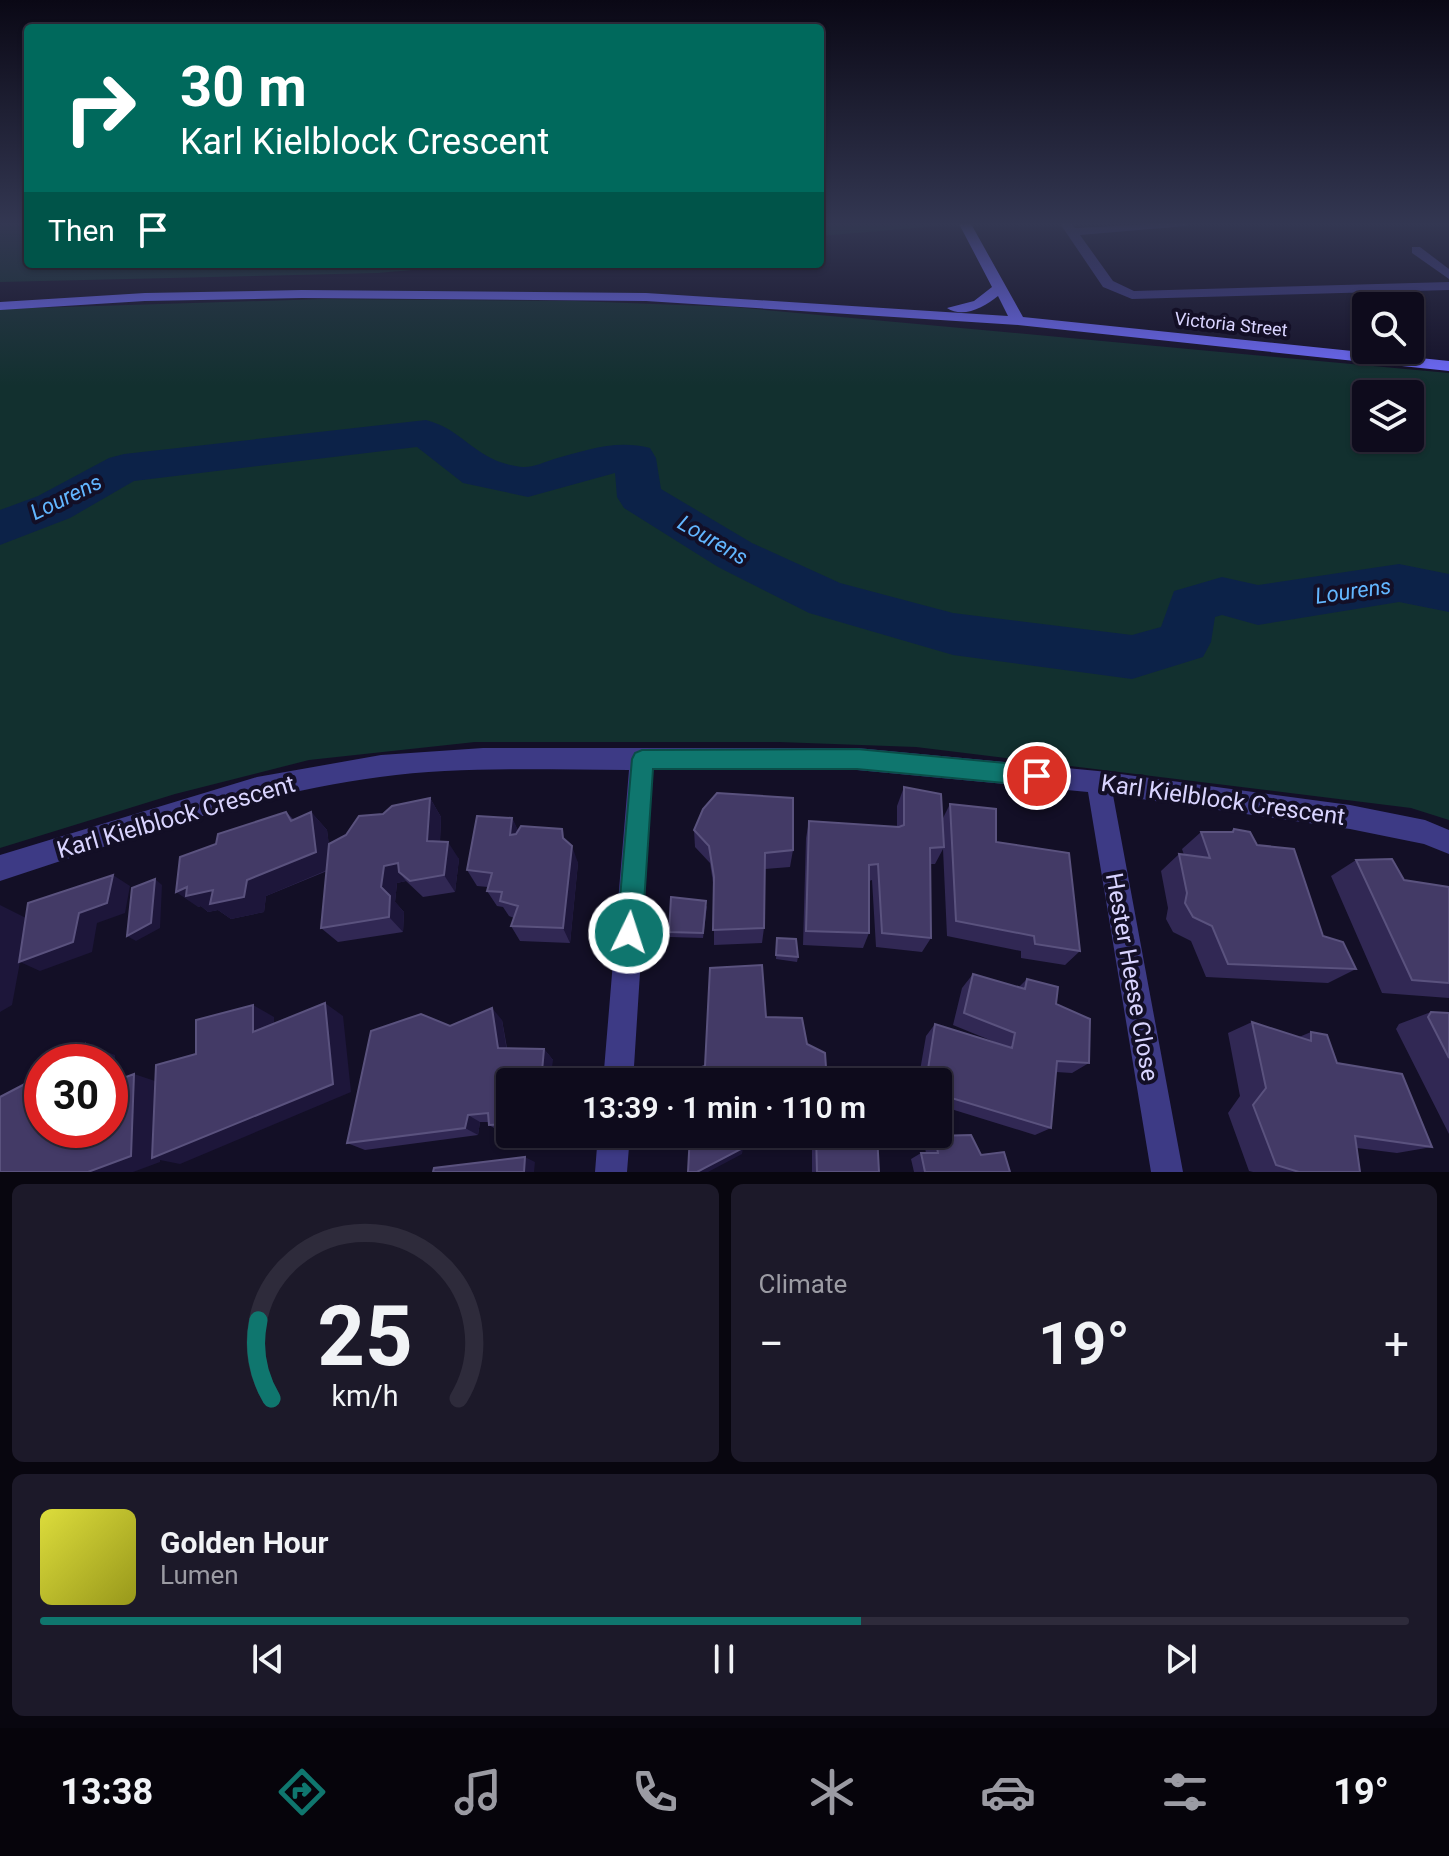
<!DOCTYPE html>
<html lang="en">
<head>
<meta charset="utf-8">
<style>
	body { margin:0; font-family:Roboto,sans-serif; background:#1c1929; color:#f1f3f6; height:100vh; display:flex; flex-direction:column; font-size:30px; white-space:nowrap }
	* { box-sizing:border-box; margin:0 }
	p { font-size:26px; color:#9b9ba3 }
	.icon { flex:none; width:44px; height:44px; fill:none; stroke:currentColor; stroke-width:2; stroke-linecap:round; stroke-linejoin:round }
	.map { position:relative; height:1172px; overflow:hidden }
	.drawer { display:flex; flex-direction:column; gap:12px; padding:12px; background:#08060f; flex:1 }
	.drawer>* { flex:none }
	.guide { position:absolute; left:24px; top:24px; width:800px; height:244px; border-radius:8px; box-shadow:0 2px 6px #0004,0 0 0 2px #2e2b3b; background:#00695c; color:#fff; overflow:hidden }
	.fabs { position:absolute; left:1352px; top:292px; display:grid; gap:16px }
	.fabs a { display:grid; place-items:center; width:72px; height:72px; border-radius:8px; background:#0e0b1c; box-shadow:0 2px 6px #0004,0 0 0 2px #2e2b3b; font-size:40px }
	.speed { position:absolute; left:24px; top:1044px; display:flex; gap:16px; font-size:40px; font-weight:700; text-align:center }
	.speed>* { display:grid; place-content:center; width:104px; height:104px; border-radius:50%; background:#0e0b1c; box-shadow:0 2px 6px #0004,0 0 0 2px #2e2b3b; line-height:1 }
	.speed .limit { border:12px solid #d22; background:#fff; color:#111 }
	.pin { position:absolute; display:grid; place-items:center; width:68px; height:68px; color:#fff; margin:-34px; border:4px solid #fff; border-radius:50%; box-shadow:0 2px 8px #0007 }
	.me { position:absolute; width:88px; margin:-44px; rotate:4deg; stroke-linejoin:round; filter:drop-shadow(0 0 6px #0008) }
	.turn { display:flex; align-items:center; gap:28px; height:168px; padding:0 24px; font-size:36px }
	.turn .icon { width:104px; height:104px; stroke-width:2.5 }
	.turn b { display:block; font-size:56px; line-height:68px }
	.then { display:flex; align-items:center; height:76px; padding:0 24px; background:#0003; gap:16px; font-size:30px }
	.big { font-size:60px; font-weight:600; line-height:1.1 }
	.drawer .widget { flex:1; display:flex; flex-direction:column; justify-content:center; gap:12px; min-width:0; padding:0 28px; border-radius:12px; background:#1c1929 }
	.drawer .dial { align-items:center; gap:0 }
	.dial svg { height:208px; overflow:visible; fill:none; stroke:#2e2b3b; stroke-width:7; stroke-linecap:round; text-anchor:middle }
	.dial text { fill:#f1f3f6; stroke:none }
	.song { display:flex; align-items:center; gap:24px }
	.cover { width:96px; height:96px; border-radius:12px; background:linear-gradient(135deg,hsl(60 70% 55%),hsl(60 70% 35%)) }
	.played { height:8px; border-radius:4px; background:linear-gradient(90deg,#0f766e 60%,#2e2b3b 60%) }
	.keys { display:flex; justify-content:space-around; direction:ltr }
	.heat { display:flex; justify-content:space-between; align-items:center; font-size:44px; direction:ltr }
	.drawer .tiles { flex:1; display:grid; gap:12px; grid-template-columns:1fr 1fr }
	.widget:last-child { grid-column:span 2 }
	.trip { position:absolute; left:496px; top:1068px; width:456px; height:80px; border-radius:8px; background:#0e0b1c; box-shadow:0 2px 6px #0004,0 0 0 2px #2e2b3b; font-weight:600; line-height:80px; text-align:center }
	.dock { display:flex; height:128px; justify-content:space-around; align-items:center; background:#06040b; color:#9b9ba3 }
	.dock .icon { width:56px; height:56px }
	.dock .current { color:#0f766e }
	.dock b { font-size:36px; color:#f1f3f6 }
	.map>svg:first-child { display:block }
</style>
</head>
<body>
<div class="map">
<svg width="1449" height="1172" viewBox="0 0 1449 1172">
	<rect width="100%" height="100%" fill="#130f26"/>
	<path fill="#12302f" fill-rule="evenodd" d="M 0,222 L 28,222 L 28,264 L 484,264 L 377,273 L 0,282 Z
		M 820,222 L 938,222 L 939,226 L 820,236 Z
		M 324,299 L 575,301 L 733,307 L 1449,373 L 1449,820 L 1411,808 L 916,747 L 779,742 L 475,742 L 309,760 L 175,794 L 0,848 L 0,309 ZM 1366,394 L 1410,394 L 1410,438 L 1366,438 Z"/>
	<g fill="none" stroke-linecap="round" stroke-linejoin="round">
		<path fill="#0c2248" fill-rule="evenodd" d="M 426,420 C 466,430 475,463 524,467 C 534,467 545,462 554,459 C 586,450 617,439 650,448 L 656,458 L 661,489 L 752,543 L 840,583 L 953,613 L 1132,635 L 1161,627 L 1174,591 L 1222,577 L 1258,585 L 1399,564 L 1449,574 L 1449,612 L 1399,602 L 1258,625 L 1222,615 L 1215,617 L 1211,642 L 1203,657 L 1132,679 L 953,655 L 809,613 L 718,567 L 624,508 L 617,497 L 615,473 L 528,497 L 463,483 L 417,447 L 134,481 L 70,518 L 0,545 L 0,510 L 38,496 L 109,458 L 124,454 Z"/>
		<path fill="#3d3a85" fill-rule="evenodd" d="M 1059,222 L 1071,222 L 1075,228 L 1192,222 L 1186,226 L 1080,235 L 1113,281 L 1134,291 L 1449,282 L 1449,290 L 1132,299 L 1103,287 Z
			M 1412,247 L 1420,247 L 1449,269 L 1449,279 L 1412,253 Z
			M 483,748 L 857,748 L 1098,771 L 1350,805 L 1425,820 L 1449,830 L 1449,854 L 1424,844 L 1350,829 L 1113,795 L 1183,1172 L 1151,1172 L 1088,792 L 857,770 L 653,770 L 633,1082 L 603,1082 L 629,770 C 547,770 462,766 380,777 C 249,794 125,841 0,881 L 0,855 L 257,777 L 381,755 Z
			M 598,1134 L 630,1134 L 627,1172 L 595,1172 Z"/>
		<path fill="#6f6bff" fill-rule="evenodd" d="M 958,222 L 970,222 L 1023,317 L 1449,361 L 1449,371 L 1018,325 L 646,301 L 302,298 L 145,301 L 0,310 L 0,302 L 145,293 L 302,290 L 646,293 L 1008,316 L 998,296 C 984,307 963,319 947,308 L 974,301 L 992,287 Z"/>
	</g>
	<path fill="#312854" d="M 904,787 L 942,820 L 950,804 L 996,842 L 1080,951 L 1065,965 L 1021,958 L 1021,951 L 947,936 L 943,849 L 935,864 L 930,864 L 931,938 L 922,952 L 876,947 L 872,880 L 869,881 L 869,933 L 863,948 L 803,945 L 806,838 L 809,821 L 897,827 L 897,806 Z
		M 430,798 L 441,817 L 440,842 L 459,859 L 455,892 L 423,897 L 406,881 L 397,883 L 395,902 L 404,912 L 403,932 L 338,942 L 321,928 L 327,871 L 266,896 L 264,912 L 231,919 L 218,910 L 208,912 L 201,906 L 198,907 L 216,844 L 286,812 L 294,820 L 311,812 L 327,830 L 329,846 L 383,814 Z
		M 512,818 L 518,831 L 566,840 L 578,863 L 570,943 L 520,941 L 511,926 L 514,918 L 509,916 L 503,907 L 497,906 L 487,891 L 488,887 L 477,886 L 467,870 Z
		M 1234,829 L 1257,845 L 1323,936 L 1356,969 L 1328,983 L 1206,977 L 1191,941 L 1173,932 L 1166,919 L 1168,908 L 1161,871 L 1179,854 L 1184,855 L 1182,849 L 1201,832 L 1230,832 Z
		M 694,830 L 793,850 L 790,867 L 765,869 L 764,928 L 762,943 L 714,945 L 714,889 L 710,863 L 695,847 Z
		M 1356,860 L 1404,880 L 1449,887 L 1449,998 L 1382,993 L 1331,876 Z
		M 707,906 L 703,938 L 670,937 L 669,932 Z
		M 777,938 L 798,957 L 797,962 L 776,959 Z
		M 973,974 L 1019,987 L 1027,979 L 1056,1004 L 1089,1063 L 1072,1073 L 1056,1072 L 1051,1128 L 1035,1135 L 938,1105 L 938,1082 L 918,1082 L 926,1036 L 935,1024 L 1002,1045 L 953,1025 L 962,988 Z
		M 1431,1012 L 1449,1013 L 1449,1134 L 1396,1029 L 1399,1024 Z
		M 502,1020 L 507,1048 L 544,1049 L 553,1060 L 510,1082 L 510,1132 L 501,1132 L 489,1125 L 489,1122 L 480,1122 L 478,1135 L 365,1150 L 347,1143 L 450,1026 Z
		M 1252,1022 L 1299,1037 L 1311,1032 L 1337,1063 L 1432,1147 L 1397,1153 L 1357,1148 L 1360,1172 L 1253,1172 L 1249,1171 L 1228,1113 L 1240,1096 L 1228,1033 Z
		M 812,1134 L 877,1134 L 879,1172 L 812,1172 Z
		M 935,1136 L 981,1155 L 1010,1172 L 914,1172 L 911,1159 L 921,1153 L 926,1153 L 924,1143 Z"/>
	<path fill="#1d163a" d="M 430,798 L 441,817 L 439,858 L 427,841 Z
		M 311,812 L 327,830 L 332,868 L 266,896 L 264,912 L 231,919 L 218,910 L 208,912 L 201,906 L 198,907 L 176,892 L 187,887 L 247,880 Z
		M 512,818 L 521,836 L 510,835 Z
		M 448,842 L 459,859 L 455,892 L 444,875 Z
		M 572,846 L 578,863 L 570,943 L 563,928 Z
		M 398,863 L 399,872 L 406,881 L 397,883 L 395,902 L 404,912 L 403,932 L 389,917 L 381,887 L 384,866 Z
		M 113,875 L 130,886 L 125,913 L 97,923 L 92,952 L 40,971 L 20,962 L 12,1005 L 0,1012 L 0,905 L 28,919 L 79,913 Z
		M 155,879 L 162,885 L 160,928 L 136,941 L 127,936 Z
		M 325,1003 L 343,1016 L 351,1092 L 180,1164 L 160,1160 L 160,1162 L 133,1172 L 88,1172 L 134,1074 L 161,1083 Z
		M 253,1005 L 274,1017 L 274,1043 L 253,1032 Z
		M 492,1008 L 502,1020 L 508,1058 L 498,1048 Z
		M 85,1044 L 115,1055 L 117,1100 L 110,1098 L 110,1062 L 86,1062 Z
		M 544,1049 L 553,1060 L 550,1082 L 541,1082 Z
		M 468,1115 L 480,1122 L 478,1135 L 465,1128 Z
		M 743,1148 L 742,1154 L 708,1172 L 697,1172 Z
		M 525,1157 L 535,1162 L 534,1172 L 524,1172 Z"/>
	<path fill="#433a66" stroke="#5a527e" stroke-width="2" d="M 904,787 L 941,794 L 944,847 L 930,848 L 931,938 L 882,933 L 878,864 L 869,865 L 869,933 L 806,931 L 809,821 L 899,827 L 904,825 Z
		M 717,793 L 793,798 L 793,850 L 765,853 L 764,928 L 713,930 L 714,877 L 709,846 L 694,830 L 703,809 Z
		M 430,798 L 427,841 L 448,842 L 444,875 L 410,881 L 399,872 L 398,863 L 384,866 L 381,887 L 390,896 L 389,917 L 321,928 L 329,844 L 346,835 L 359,816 L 383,814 L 392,806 Z
		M 950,804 L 996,809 L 996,842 L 1069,853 L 1080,951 L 1035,944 L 1034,936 L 956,921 Z
		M 286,812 L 291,821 L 311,812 L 316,852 L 247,880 L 244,897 L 210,904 L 213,890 L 186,896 L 187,887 L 176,892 L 180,857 L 216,844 L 218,834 Z
		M 477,816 L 512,818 L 510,835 L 516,834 L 521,826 L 562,829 L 563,838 L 572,846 L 563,928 L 511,926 L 518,906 L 500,901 L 502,892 L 487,891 L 492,873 L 467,870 Z
		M 1234,829 L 1250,832 L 1257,845 L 1294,849 L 1323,936 L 1343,942 L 1356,969 L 1228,964 L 1212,926 L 1193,917 L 1185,903 L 1187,893 L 1179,854 L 1210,858 L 1201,832 L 1233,832 Z
		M 1392,859 L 1404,880 L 1449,887 L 1449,983 L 1412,980 L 1356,860 Z
		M 113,875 L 107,903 L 79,913 L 73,942 L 19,962 L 28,903 Z
		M 155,879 L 151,923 L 127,936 L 132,888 Z
		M 671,897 L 706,901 L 703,933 L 669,932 Z
		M 777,938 L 796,939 L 798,957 L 776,955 Z
		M 762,965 L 766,1017 L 802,1018 L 807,1044 L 825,1053 L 827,1082 L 692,1082 L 692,1070 L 705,1066 L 710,968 Z
		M 973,974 L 1025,989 L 1027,979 L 1058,987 L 1056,1004 L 1090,1019 L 1089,1063 L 1057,1061 L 1051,1128 L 938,1094 L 938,1082 L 926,1082 L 935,1024 L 1012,1048 L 1015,1033 L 964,1013 Z
		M 325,1003 L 333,1084 L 152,1158 L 156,1065 L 196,1054 L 196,1020 L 253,1005 L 253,1032 Z
		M 492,1008 L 498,1048 L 544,1049 L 541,1082 L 510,1082 L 510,1124 L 489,1125 L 488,1113 L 468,1115 L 465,1128 L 347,1143 L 371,1031 L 421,1014 L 450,1026 Z
		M 1431,1012 L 1449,1013 L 1449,1058 L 1428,1017 Z
		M 1252,1022 L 1311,1041 L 1311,1032 L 1327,1035 L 1337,1063 L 1402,1074 L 1432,1147 L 1355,1136 L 1360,1172 L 1299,1172 L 1276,1165 L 1253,1105 L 1266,1088 Z
		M 85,1044 L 86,1062 L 46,1062 L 46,1061 Z
		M 134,1074 L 131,1156 L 88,1172 L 0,1172 L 0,1097 L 42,1075 L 42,1130 L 110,1130 L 110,1083 Z
		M 690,1134 L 742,1134 L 743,1148 L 697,1172 L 688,1172 Z
		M 816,1134 L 877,1134 L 879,1172 L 817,1172 Z
		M 971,1135 L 981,1155 L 1004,1152 L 1010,1172 L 925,1172 L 921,1153 L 938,1153 L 935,1136 Z
		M 525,1157 L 524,1172 L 433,1172 L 434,1168 Z"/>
	<linearGradient id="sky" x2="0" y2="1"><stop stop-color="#0a0815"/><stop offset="0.58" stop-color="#333752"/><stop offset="1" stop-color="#333752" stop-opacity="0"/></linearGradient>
	<rect width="1449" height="386" fill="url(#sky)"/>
	<path fill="#0f766e" stroke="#0a4d48" stroke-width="2" d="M 857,749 L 1037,766 L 1045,769 L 1048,776 L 1045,783 L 1037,786 L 857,769 L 653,769 L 642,933 L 638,942 L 629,946 L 620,942 L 617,933 L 632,759 L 635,753 L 642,750 Z"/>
	<g text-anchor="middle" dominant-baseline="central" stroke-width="8" stroke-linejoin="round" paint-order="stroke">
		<g font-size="18" fill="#d9d4ff" stroke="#130f26">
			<text transform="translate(1231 324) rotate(6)">Victoria Street</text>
		</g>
		<g font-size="22" font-style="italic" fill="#62b6ff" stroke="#130f26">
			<text transform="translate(66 497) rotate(-26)">Lourens</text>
			<text transform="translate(713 540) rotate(30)">Lourens</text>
			<text transform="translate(1353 591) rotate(-8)">Lourens</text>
		</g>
		<g font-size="24" fill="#d9d4ff" stroke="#130f26">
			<text transform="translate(1223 800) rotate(8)">Karl Kielblock Crescent</text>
			<text transform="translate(176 817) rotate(-16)">Karl Kielblock Crescent</text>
			<text transform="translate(1132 977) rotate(80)">Hester Heese Close</text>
		</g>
	</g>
</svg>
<div class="fabs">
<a><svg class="icon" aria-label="search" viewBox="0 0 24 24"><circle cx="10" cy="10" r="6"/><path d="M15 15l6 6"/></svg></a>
<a><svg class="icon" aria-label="layers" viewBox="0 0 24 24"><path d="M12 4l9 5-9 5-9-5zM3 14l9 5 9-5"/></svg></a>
</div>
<div class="speed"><div class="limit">30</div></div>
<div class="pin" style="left:1037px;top:776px;background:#d93025"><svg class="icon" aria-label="arrive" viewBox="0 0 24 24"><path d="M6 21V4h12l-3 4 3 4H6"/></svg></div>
<svg class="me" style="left:629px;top:933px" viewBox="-20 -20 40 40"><circle r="17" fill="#0f766e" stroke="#fff" stroke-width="3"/><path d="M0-11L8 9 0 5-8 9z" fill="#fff"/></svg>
<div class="trip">13:39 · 1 min · 110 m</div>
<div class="guide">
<div class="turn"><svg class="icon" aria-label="right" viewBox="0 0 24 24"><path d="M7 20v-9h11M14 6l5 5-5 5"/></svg><div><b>30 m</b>Karl Kielblock Crescent</div></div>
<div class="then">Then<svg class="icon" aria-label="arrive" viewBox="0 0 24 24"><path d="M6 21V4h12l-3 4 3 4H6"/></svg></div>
</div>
</div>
<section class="drawer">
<div class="tiles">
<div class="widget dial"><svg viewBox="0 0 100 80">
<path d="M14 69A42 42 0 1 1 86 69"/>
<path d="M14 69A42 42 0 0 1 9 39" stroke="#0f766e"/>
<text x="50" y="56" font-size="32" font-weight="700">25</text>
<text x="50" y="72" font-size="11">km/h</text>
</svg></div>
<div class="widget"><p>Climate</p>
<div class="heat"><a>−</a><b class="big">19°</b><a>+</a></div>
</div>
<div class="widget">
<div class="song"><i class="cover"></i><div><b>Golden Hour</b><p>Lumen</p></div></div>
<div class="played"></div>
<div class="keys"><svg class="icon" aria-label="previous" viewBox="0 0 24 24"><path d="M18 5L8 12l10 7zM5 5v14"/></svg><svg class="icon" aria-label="pause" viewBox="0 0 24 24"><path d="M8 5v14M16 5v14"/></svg><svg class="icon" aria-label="next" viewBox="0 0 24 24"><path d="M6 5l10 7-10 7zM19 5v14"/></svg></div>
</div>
</div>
</section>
<nav class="dock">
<b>13:38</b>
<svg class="icon current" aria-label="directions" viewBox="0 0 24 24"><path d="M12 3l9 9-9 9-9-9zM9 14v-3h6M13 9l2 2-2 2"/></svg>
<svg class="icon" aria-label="music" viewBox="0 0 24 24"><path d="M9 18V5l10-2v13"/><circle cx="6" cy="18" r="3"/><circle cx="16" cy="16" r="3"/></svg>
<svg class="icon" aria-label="phone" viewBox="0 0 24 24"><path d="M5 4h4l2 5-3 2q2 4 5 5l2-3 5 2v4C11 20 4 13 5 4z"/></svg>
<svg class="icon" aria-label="climate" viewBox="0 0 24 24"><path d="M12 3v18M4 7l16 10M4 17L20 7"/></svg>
<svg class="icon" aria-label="car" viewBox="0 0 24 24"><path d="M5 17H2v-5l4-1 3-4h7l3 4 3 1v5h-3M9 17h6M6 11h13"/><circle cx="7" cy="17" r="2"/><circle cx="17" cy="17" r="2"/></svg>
<svg class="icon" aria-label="filters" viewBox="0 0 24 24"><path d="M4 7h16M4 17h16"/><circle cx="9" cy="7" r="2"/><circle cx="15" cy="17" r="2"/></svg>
<b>19°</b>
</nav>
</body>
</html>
